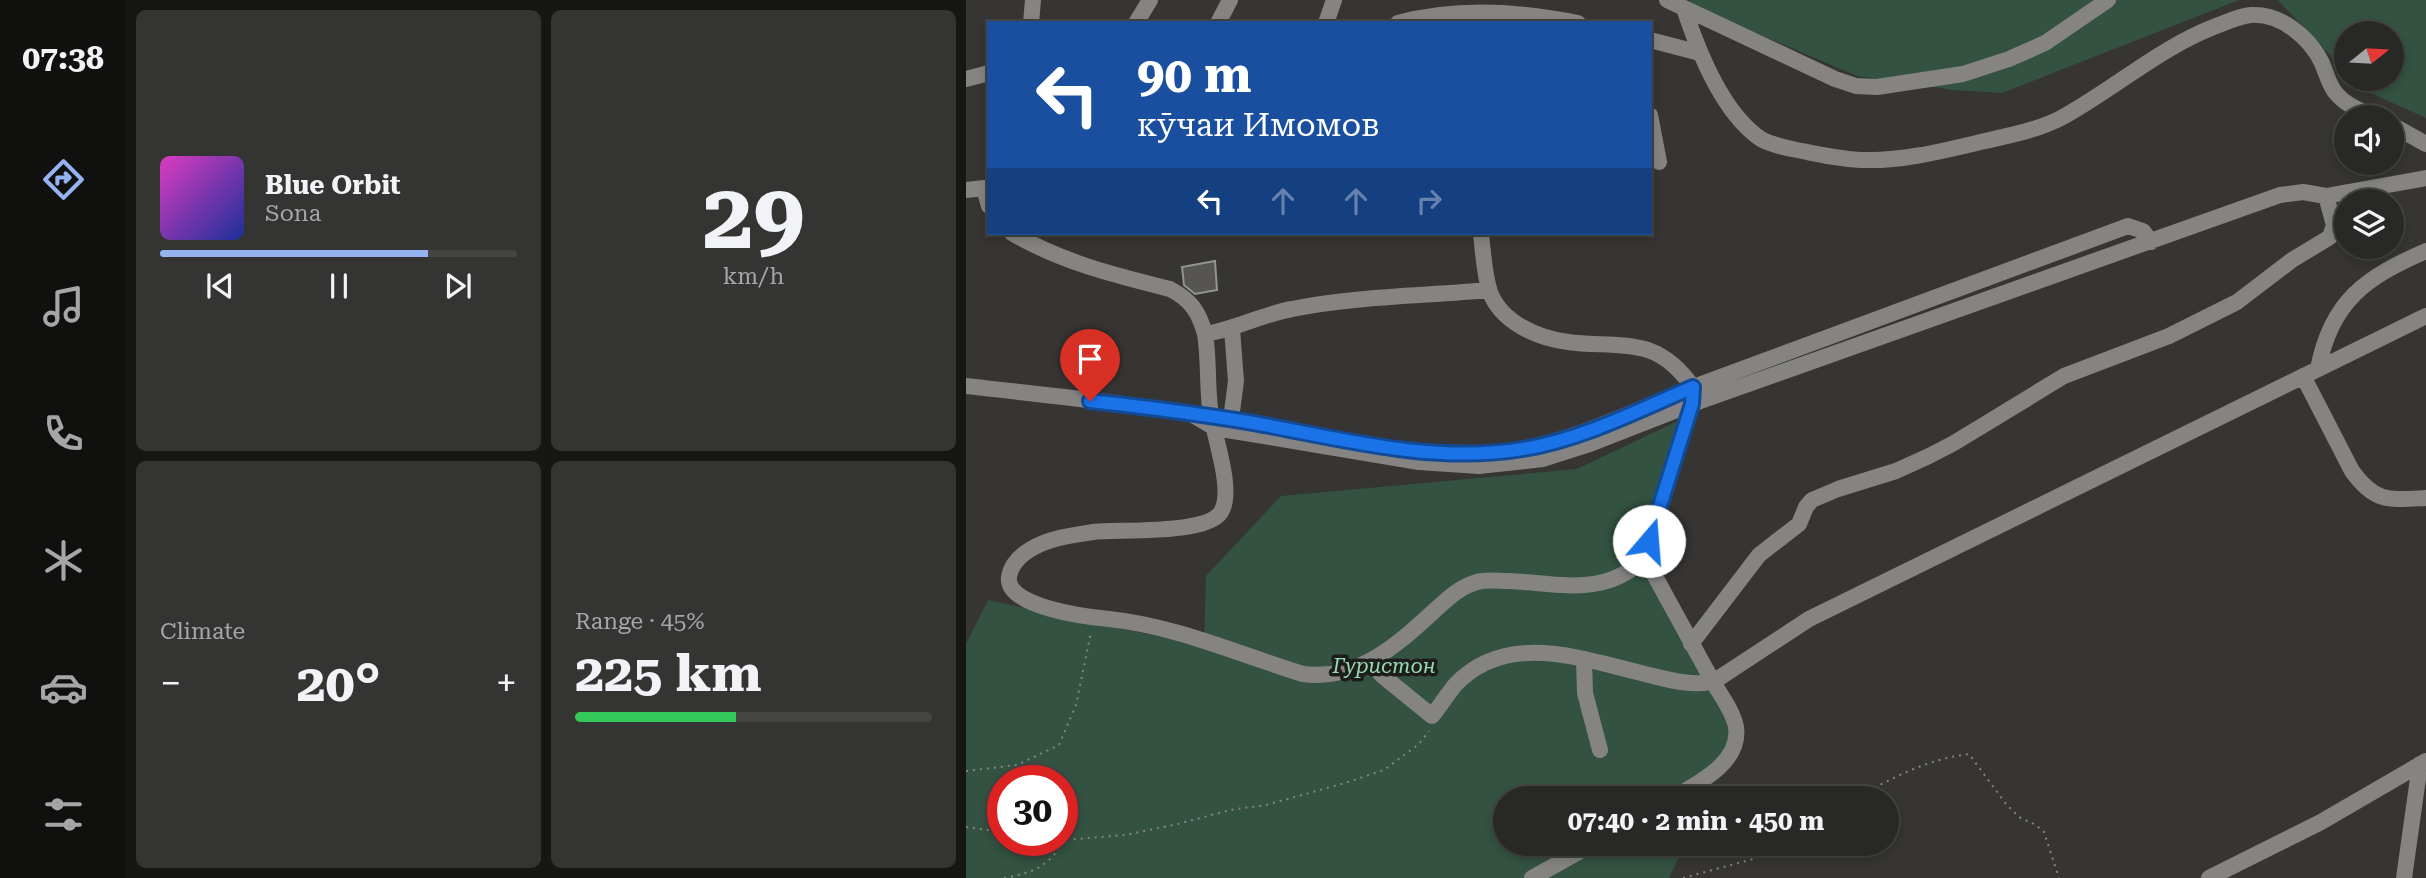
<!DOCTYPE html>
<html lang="en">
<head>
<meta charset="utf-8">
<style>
	body { margin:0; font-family:"Roboto Serif",serif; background:#343432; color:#f1f3f6; height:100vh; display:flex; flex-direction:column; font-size:26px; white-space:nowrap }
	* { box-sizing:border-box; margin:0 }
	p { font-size:23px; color:#a5a6a7 }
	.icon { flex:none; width:38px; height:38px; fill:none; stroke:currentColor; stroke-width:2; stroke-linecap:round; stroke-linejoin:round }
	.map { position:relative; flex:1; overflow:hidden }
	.drawer { display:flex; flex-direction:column; gap:10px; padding:10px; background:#161615; width:840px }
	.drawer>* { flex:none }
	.top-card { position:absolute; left:21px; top:21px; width:665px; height:214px; border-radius:0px; box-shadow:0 4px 10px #0003,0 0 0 2px #444443; background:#1a4fa0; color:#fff; overflow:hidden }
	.needle { width:46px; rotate:72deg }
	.controls { position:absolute; left:1368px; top:21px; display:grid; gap:14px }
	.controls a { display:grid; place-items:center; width:70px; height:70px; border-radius:50%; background:#282826; box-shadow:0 4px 10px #0003,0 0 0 2px #444443; font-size:35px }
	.speed { position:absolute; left:21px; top:765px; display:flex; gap:14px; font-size:35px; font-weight:700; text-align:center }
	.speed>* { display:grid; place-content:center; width:91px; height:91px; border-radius:50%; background:#282826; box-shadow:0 4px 10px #0003,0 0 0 2px #444443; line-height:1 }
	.speed .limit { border:10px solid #d22; background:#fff; color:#111 }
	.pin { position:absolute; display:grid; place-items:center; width:60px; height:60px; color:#fff; margin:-72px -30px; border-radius:50% 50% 50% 0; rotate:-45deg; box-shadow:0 0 7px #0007 }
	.pin .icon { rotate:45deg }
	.me { position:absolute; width:77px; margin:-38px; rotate:18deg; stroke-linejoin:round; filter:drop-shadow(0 0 5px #0008) }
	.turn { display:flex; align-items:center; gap:24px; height:147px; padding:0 35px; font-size:32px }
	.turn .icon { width:91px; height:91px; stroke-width:2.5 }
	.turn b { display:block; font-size:49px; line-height:60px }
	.lanes { display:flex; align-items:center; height:66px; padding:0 35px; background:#0003; justify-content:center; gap:35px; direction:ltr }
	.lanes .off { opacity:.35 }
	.big { font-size:52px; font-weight:700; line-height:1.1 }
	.drawer .card { flex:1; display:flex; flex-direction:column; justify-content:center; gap:10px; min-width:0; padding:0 24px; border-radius:10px; background:#343432 }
	.drawer .dial { align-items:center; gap:0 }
	.dial b { font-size:91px; line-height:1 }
	.song { display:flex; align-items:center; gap:21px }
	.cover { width:84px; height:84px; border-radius:10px; background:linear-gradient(135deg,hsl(310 70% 55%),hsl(230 70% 35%)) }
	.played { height:7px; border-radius:4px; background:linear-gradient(90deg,#95b2f1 75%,#444443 75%) }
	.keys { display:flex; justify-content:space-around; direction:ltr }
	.heat { display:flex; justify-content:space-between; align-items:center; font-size:38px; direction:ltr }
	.charge { height:10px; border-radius:5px; background:linear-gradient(90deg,#34c759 45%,#444443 0) }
	.drawer .tiles { flex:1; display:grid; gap:10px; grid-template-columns:repeat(2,1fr) }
	.trip { position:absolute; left:527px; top:786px; width:406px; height:70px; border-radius:35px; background:#282826; box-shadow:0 4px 10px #0003,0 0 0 2px #444443; font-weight:700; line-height:70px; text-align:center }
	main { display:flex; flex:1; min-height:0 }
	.menu { display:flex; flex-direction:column; width:126px; justify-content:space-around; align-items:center; background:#10100f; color:#a5a6a7 }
	.menu .icon { width:49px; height:49px }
	.menu .active { color:#95b2f1 }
	.menu b { font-size:32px; color:#f1f3f6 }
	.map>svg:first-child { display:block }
</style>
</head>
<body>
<main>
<nav class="menu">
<b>07:38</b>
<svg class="icon active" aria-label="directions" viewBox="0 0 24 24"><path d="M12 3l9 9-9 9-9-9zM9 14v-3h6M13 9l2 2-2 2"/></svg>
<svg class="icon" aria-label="music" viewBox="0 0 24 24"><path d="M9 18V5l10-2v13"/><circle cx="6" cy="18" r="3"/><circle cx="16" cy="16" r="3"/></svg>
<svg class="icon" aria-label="phone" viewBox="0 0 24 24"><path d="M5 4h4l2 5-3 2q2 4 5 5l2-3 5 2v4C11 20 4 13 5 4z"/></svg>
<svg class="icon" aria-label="climate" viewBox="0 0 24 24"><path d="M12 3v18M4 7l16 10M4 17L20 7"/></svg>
<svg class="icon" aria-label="car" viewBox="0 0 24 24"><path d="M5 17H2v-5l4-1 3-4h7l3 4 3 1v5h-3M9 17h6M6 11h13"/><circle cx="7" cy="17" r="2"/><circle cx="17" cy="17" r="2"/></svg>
<svg class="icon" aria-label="filters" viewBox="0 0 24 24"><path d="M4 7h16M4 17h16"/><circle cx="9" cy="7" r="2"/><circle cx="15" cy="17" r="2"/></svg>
</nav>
<section class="drawer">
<div class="tiles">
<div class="card">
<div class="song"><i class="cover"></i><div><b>Blue Orbit</b><p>Sona</p></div></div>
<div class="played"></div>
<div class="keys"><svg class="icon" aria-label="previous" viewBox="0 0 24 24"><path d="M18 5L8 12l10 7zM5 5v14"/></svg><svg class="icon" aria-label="pause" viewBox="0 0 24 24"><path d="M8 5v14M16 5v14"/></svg><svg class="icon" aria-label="next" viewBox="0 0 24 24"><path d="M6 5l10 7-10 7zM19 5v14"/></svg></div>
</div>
<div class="card dial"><b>29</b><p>km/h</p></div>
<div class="card"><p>Climate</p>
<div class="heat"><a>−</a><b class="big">20°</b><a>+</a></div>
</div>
<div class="card"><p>Range · 45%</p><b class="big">225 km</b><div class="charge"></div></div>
</div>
</section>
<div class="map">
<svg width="1460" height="878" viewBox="0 0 1460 878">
	<rect width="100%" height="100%" fill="#363533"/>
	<path fill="#335241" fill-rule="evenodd" d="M 725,0 L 1273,0 L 1036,93 L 987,90 L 891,76 L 720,3 Z
		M 1312,0 L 1460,0 L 1460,118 L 1394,88 L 1386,79 L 1426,79 L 1426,33 L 1381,33 L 1381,73 Z
		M 720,417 L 683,563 L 771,728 L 740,798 L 539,798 L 539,844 L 719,844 L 703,878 L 0,878 L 0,644 L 22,600 L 238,646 L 240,576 L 315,496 L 611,469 ZM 37,780 L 96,780 L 96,840 L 37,840 Z"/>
	<path fill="#565552" stroke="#939390" stroke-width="2" d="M 249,261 L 251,290 L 229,294 L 218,285 L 216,267 Z"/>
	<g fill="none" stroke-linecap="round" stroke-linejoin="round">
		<path stroke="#848482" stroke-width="2" stroke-dasharray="2 5" stroke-linecap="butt" d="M 0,771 L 51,765 L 93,745 L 110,705 L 125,632
			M 890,798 C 926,778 961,759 1003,754 L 1040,804 L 1053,817 L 1070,825 L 1078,832 L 1093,878
			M 0,827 L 37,832
			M 38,878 C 67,873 84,866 98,840 L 159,835 L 212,824 L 264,810 L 300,805 L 379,783 L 418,770 L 453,744 L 463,731
			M 717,878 L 787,859 L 814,844"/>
		<path stroke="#858483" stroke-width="16" d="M 701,0 L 869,79 L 890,86 L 911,87 L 997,74 L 1043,59 L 1079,43 L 1142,0
			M 718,8 C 732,51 756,113 795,139 C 807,146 822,148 836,151 C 856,155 878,160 899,160 C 939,161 980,150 1019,141 C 1045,135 1072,130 1095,118 C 1148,89 1193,48 1250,26 C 1261,22 1273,16 1285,15 C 1315,13 1344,38 1356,63 C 1360,73 1363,84 1369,92 C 1379,105 1395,111 1409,117
			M 65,23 L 67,0
			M 170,23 L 184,0
			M 252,23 L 264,0
			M 360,23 L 368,0
			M 432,23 C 491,7 553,11 612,23
			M 684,40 L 734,53
			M 0,79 L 23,73
			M 684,115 L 693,162
			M 1426,125 L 1460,144
			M 0,190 L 18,188 L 23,206
			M 1360,196 L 1460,178
			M 46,233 C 95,262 148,275 204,289 C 225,300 233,312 239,334 C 270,329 297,314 326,309 C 391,296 458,296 523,290
			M 239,334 C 243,358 241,383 244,408 C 246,432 269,490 255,512 C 241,535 153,529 127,532 C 107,535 83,538 65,549 C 55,555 45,564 43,577 C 39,607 121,617 143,619 C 210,626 272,654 337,674 C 391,681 430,646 467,612 C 480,600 493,587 511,582 C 521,579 532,581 543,581 C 594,583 638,598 679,558
			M 1352,369 C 1365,301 1400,277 1460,251
			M 1337,376 L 1386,471 C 1409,503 1423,500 1460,498
			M 0,386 C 88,396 177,405 265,419 C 351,433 441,460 529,453 C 604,446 671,408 741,382 C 881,330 1021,277 1162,226 L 1177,231 L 1185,242
			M 227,415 L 249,428 L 453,462 L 513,466 L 577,459 L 621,445 L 726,404 L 1314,195 L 1337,192 L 1360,196 L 1368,225 L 1364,237 L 1326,260 L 1271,302 L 1203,336 L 1098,376 L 988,443 L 963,456 L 930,471 L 872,489 L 846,500 L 840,507 L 833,524 L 793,555 L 725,644
			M 265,419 L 270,381 L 266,329
			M 618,659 L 619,693 L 634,750
			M 404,663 L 418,677 L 466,716 C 474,706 481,695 489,685 C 542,629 619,660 683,675 C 704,680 725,686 747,682 L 679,558 L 726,404 L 727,387 C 715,371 702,357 682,350 C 656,342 628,346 602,342 C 571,338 535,322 524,292 C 518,274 517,251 515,233
			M 707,798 C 732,783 775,763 770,727 C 767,711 755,696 747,682 L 843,619 L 1460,316
			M 566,878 L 627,844
			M 1243,878 L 1355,822 L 1460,761
			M 1438,878 L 1454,764"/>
	</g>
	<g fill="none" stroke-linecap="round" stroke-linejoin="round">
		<g stroke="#114b97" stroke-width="18">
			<path id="route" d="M 124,401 C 179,407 234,414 288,423 C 375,439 468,464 557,449 C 614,440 674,410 727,387 L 726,404 L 683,541"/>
		</g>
		<use href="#route" stroke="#1a73e8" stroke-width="12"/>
	</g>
	<g text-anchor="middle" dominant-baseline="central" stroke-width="7" stroke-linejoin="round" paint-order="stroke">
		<g font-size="21" font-style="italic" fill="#96d8b2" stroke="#1d1d1c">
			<text x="418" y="666">Гуристон</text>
		</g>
	</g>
</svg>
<div class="controls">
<a><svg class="needle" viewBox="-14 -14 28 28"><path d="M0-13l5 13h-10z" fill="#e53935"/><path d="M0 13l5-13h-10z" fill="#a5a6a7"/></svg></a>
<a><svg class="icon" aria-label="sound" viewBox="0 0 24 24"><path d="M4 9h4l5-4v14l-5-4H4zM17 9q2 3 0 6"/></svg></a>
<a><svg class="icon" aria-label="layers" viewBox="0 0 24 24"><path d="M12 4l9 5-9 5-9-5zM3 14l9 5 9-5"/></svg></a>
</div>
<div class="speed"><div class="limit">30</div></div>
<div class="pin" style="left:124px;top:401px;background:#d93025"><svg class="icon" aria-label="arrive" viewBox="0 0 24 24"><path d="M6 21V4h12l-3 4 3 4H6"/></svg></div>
<svg class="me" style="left:683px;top:541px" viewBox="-20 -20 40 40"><circle r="19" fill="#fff"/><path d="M0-13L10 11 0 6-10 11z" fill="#1a73e8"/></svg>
<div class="trip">07:40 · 2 min · 450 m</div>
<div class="top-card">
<div class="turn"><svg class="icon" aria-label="left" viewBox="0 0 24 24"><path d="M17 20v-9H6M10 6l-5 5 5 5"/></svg><div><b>90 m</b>кӯчаи Имомов</div></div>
<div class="lanes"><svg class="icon" aria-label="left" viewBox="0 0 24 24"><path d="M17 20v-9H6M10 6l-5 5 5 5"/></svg><svg class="icon off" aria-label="ahead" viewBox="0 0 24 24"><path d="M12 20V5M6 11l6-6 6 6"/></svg><svg class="icon off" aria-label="ahead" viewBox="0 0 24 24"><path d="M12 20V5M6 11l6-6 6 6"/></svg><svg class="icon off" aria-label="right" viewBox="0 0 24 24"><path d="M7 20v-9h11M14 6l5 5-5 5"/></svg></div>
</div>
</div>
</main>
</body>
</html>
